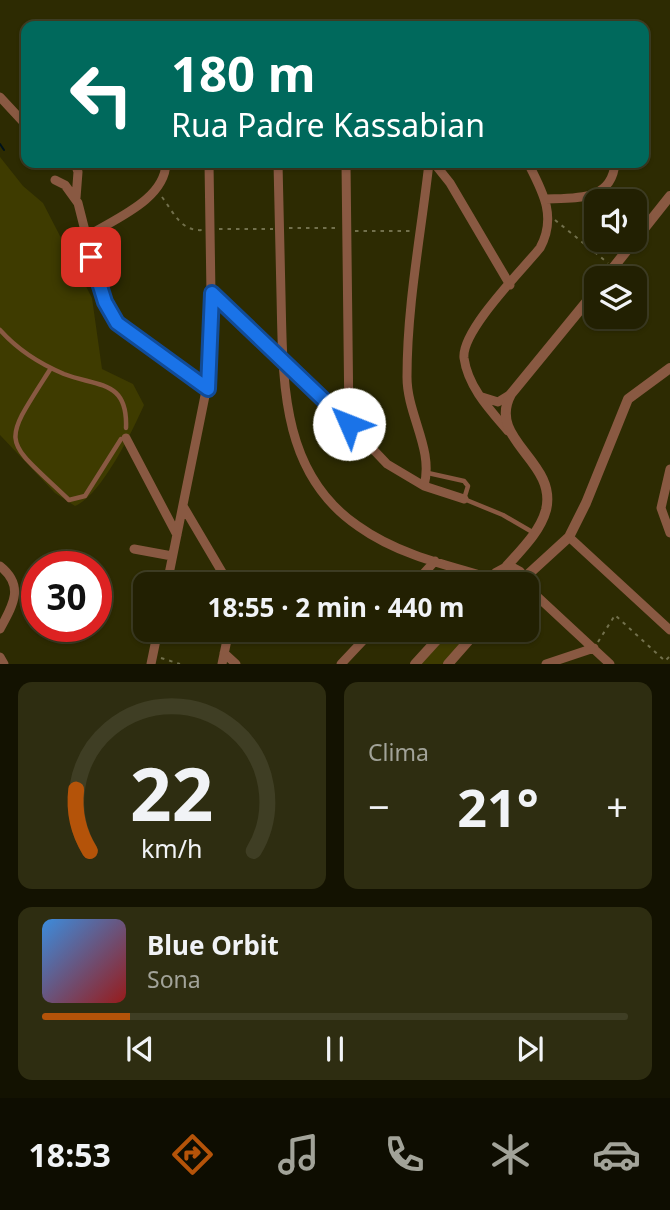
<!DOCTYPE html>
<html lang="pt">
<head>
<meta charset="utf-8">
<style>
	body { margin:0; font-family:"Noto Sans",sans-serif; background:#2e2d11; color:#f1f3f6; height:100vh; display:flex; flex-direction:column; font-size:26px; white-space:nowrap }
	* { box-sizing:border-box; margin:0 }
	p { font-size:23px; color:#a2a399 }
	.icon { flex:none; width:38px; height:38px; fill:none; stroke:currentColor; stroke-width:2; stroke-linecap:round; stroke-linejoin:round }
	.map { position:relative; height:664px; overflow:hidden }
	.side { display:flex; flex-direction:column; gap:18px; padding:18px; background:#131201; flex:1 }
	.side>* { flex:none }
	.banner { position:absolute; left:21px; top:21px; width:628px; height:147px; border-radius:14px; box-shadow:0 2px 5px #0004,0 0 0 2px #3f3e24; background:#00695c; color:#fff; overflow:hidden }
	.buttons { position:absolute; left:584px; top:189px; display:grid; gap:14px }
	.buttons a { display:grid; place-items:center; width:63px; height:63px; border-radius:14px; background:#222002; box-shadow:0 2px 5px #0004,0 0 0 2px #3f3e24; font-size:35px }
	.speed { position:absolute; left:21px; top:551px; display:flex; gap:14px; font-size:35px; font-weight:700; text-align:center }
	.speed>* { display:grid; place-content:center; width:91px; height:91px; border-radius:50%; background:#222002; box-shadow:0 2px 5px #0004,0 0 0 2px #3f3e24; line-height:1 }
	.speed .limit { border:10px solid #d22; background:#fff; color:#111 }
	.pin { position:absolute; display:grid; place-items:center; width:60px; height:60px; color:#fff; margin:-30px; border-radius:14px; box-shadow:0 4px 10px #0006 }
	.me { position:absolute; width:77px; margin:-38px; rotate:314deg; stroke-linejoin:round; filter:drop-shadow(0 0 5px #0008) }
	.turn { display:flex; align-items:center; gap:24px; height:147px; padding:0 35px; font-size:32px }
	.turn .icon { width:91px; height:91px; stroke-width:2.5 }
	.turn b { display:block; font-size:49px; line-height:60px }
	.big { font-size:52px; font-weight:700; line-height:1.1 }
	.side .widget { flex:1; display:flex; flex-direction:column; justify-content:center; gap:10px; min-width:0; padding:0 24px; border-radius:14px; background:#2e2d11 }
	.side .dial { align-items:center; gap:0 }
	.dial svg { height:182px; overflow:visible; fill:none; stroke:#3f3e24; stroke-width:7; stroke-linecap:round; text-anchor:middle }
	.dial text { fill:#f1f3f6; stroke:none }
	.song { display:flex; align-items:center; gap:21px }
	.cover { width:84px; height:84px; border-radius:10px; background:linear-gradient(135deg,hsl(210 70% 55%),hsl(0 70% 35%)) }
	.played { height:7px; border-radius:4px; background:linear-gradient(90deg,#b45309 15%,#3f3e24 15%) }
	.keys { display:flex; justify-content:space-around; direction:ltr }
	.heat { display:flex; justify-content:space-between; align-items:center; font-size:38px; direction:ltr }
	.side .tiles { flex:1; display:grid; gap:18px; grid-template-columns:1fr 1fr }
	.widget:last-child { grid-column:span 2 }
	.trip { position:absolute; left:133px; top:572px; width:406px; height:70px; border-radius:14px; background:#222002; box-shadow:0 2px 5px #0004,0 0 0 2px #3f3e24; font-weight:700; line-height:70px; text-align:center }
	.dock { display:flex; height:112px; justify-content:space-around; align-items:center; background:#0e0d01; color:#a2a399 }
	.dock .icon { width:49px; height:49px }
	.dock .selected { color:#b45309 }
	.dock b { font-size:32px; color:#f1f3f6 }
	.map>svg:first-child { display:block }
</style>
</head>
<body>
<div class="map">
<svg width="670" height="664" viewBox="0 0 670 664">
	<rect width="100%" height="100%" fill="#2d2b02"/>
	<path fill="#3e3b00" d="M 0,157 L 23,186 L 43,203 L 92,298 L 102,369 L 133,384 L 144,405 C 133,430 101,496 75,506 L 55,493 L 0,435 Z
		M 452,630 L 477,630 L 446,664 L 421,664 Z"/>
	<g fill="none" stroke-linecap="round" stroke-linejoin="round">
		<path stroke="#00121a" stroke-width="2" d="M 0,144 L 4,150"/>
		<path stroke="#72704c" stroke-width="2" stroke-dasharray="3.5 5" stroke-linecap="butt" d="M 162,197 C 174,213 181,232 203,230
			M 555,220 L 608,263
			M 289,228 L 339,228
			M 219,229 L 273,229
			M 355,231 L 413,231
			M 598,642 L 615,615 L 665,661 L 670,656
			M 161,658 L 180,664"/>
		<path stroke="#895942" stroke-width="4.5" d="M 0,330 C 17,349 40,364 64,374 C 98,387 128,380 126,428
			M 51,368 C 0,448 2,436 69,500 L 85,496 L 121,439
			M 428,473 L 464,481 L 468,486 L 464,499 L 503,515 L 534,533
			M 429,569 L 438,579 L 445,580 L 462,570"/>
		<path stroke="#895942" stroke-width="9" d="M 0,97 L 26,125
			M 75,163 L 78,172 L 76,198
			M 278,163 C 279,207 280,251 281,295 C 283,380 280,473 358,526 C 397,554 445,565 491,578
			M 346,163 L 349,424
			M 434,163 L 450,183 L 510,285
			M 55,180 L 65,185 L 78,203 L 99,286 L 117,322 L 208,389
			M 546,199 C 576,198 612,201 615,163
			M 86,237 C 114,219 165,200 166,163
			M 212,293 L 349,424 L 387,464 L 424,486 L 464,499
			M 482,397 L 498,402 L 511,394
			M 508,431 C 490,410 468,387 464,358 C 461,331 522,270 540,248 C 557,217 543,192 528,163
			M 126,438 L 177,535
			M 670,469 L 661,508 L 670,533
			M 424,486 C 434,449 407,415 407,377 C 407,305 421,234 429,163
			M 183,506 L 229,584
			M 569,537 L 670,630
			M 134,549 L 172,556
			M 0,566 C 25,586 13,605 0,629
			M 167,584 L 212,361 L 209,163
			M 414,584 L 435,561
			M 527,587 L 610,664
			M 224,653 L 236,664
			M 0,657 L 4,664
			M 151,664 L 158,630
			M 222,664 L 229,630
			M 341,664 L 373,630
			M 546,664 L 594,648"/>
		<path stroke="#895942" stroke-width="10" d="M 605,278 L 670,196
			M 506,567 C 521,550 540,532 546,510 C 558,461 486,440 511,394 L 597,289
			M 522,580 L 569,537 L 586,503 L 628,399 L 670,368
			M 487,584 L 496,573 L 509,566 L 520,572 L 521,584
			M 415,664 L 446,630
			M 448,664 L 478,630"/>
	</g>
	<g fill="none" stroke-linecap="round" stroke-linejoin="round">
		<g stroke="#114b97" stroke-width="18">
			<path id="route" d="M 91,257 L 105,302 L 117,323 L 208,389 L 212,293 L 349,424"/>
		</g>
		<use href="#route" stroke="#1a73e8" stroke-width="12"/>
	</g>
</svg>
<div class="buttons">
<a><svg class="icon" aria-label="sound" viewBox="0 0 24 24"><path d="M4 9h4l5-4v14l-5-4H4zM17 9q2 3 0 6"/></svg></a>
<a><svg class="icon" aria-label="layers" viewBox="0 0 24 24"><path d="M12 4l9 5-9 5-9-5zM3 14l9 5 9-5"/></svg></a>
</div>
<div class="speed"><div class="limit">30</div></div>
<div class="pin" style="left:91px;top:257px;background:#d93025"><svg class="icon" aria-label="arrive" viewBox="0 0 24 24"><path d="M6 21V4h12l-3 4 3 4H6"/></svg></div>
<svg class="me" style="left:349px;top:424px" viewBox="-20 -20 40 40"><circle r="19" fill="#fff"/><path d="M0-13L10 11 0 6-10 11z" fill="#1a73e8"/></svg>
<div class="trip">18:55 · 2 min · 440 m</div>
<div class="banner">
<div class="turn"><svg class="icon" aria-label="left" viewBox="0 0 24 24"><path d="M17 20v-9H6M10 6l-5 5 5 5"/></svg><div><b>180 m</b>Rua Padre Kassabian</div></div>
</div>
</div>
<section class="side">
<div class="tiles">
<div class="widget dial"><svg viewBox="0 0 100 80">
<path d="M14 69A42 42 0 1 1 86 69"/>
<path d="M14 69A42 42 0 0 1 8 42" stroke="#b45309"/>
<text x="50" y="56" font-size="32" font-weight="700">22</text>
<text x="50" y="72" font-size="11">km/h</text>
</svg></div>
<div class="widget"><p>Clima</p>
<div class="heat"><a>−</a><b class="big">21°</b><a>+</a></div>
</div>
<div class="widget">
<div class="song"><i class="cover"></i><div><b>Blue Orbit</b><p>Sona</p></div></div>
<div class="played"></div>
<div class="keys"><svg class="icon" aria-label="previous" viewBox="0 0 24 24"><path d="M18 5L8 12l10 7zM5 5v14"/></svg><svg class="icon" aria-label="pause" viewBox="0 0 24 24"><path d="M8 5v14M16 5v14"/></svg><svg class="icon" aria-label="next" viewBox="0 0 24 24"><path d="M6 5l10 7-10 7zM19 5v14"/></svg></div>
</div>
</div>
</section>
<nav class="dock">
<b>18:53</b>
<svg class="icon selected" aria-label="directions" viewBox="0 0 24 24"><path d="M12 3l9 9-9 9-9-9zM9 14v-3h6M13 9l2 2-2 2"/></svg>
<svg class="icon" aria-label="music" viewBox="0 0 24 24"><path d="M9 18V5l10-2v13"/><circle cx="6" cy="18" r="3"/><circle cx="16" cy="16" r="3"/></svg>
<svg class="icon" aria-label="phone" viewBox="0 0 24 24"><path d="M5 4h4l2 5-3 2q2 4 5 5l2-3 5 2v4C11 20 4 13 5 4z"/></svg>
<svg class="icon" aria-label="climate" viewBox="0 0 24 24"><path d="M12 3v18M4 7l16 10M4 17L20 7"/></svg>
<svg class="icon" aria-label="car" viewBox="0 0 24 24"><path d="M5 17H2v-5l4-1 3-4h7l3 4 3 1v5h-3M9 17h6M6 11h13"/><circle cx="7" cy="17" r="2"/><circle cx="17" cy="17" r="2"/></svg>
</nav>
</body>
</html>
